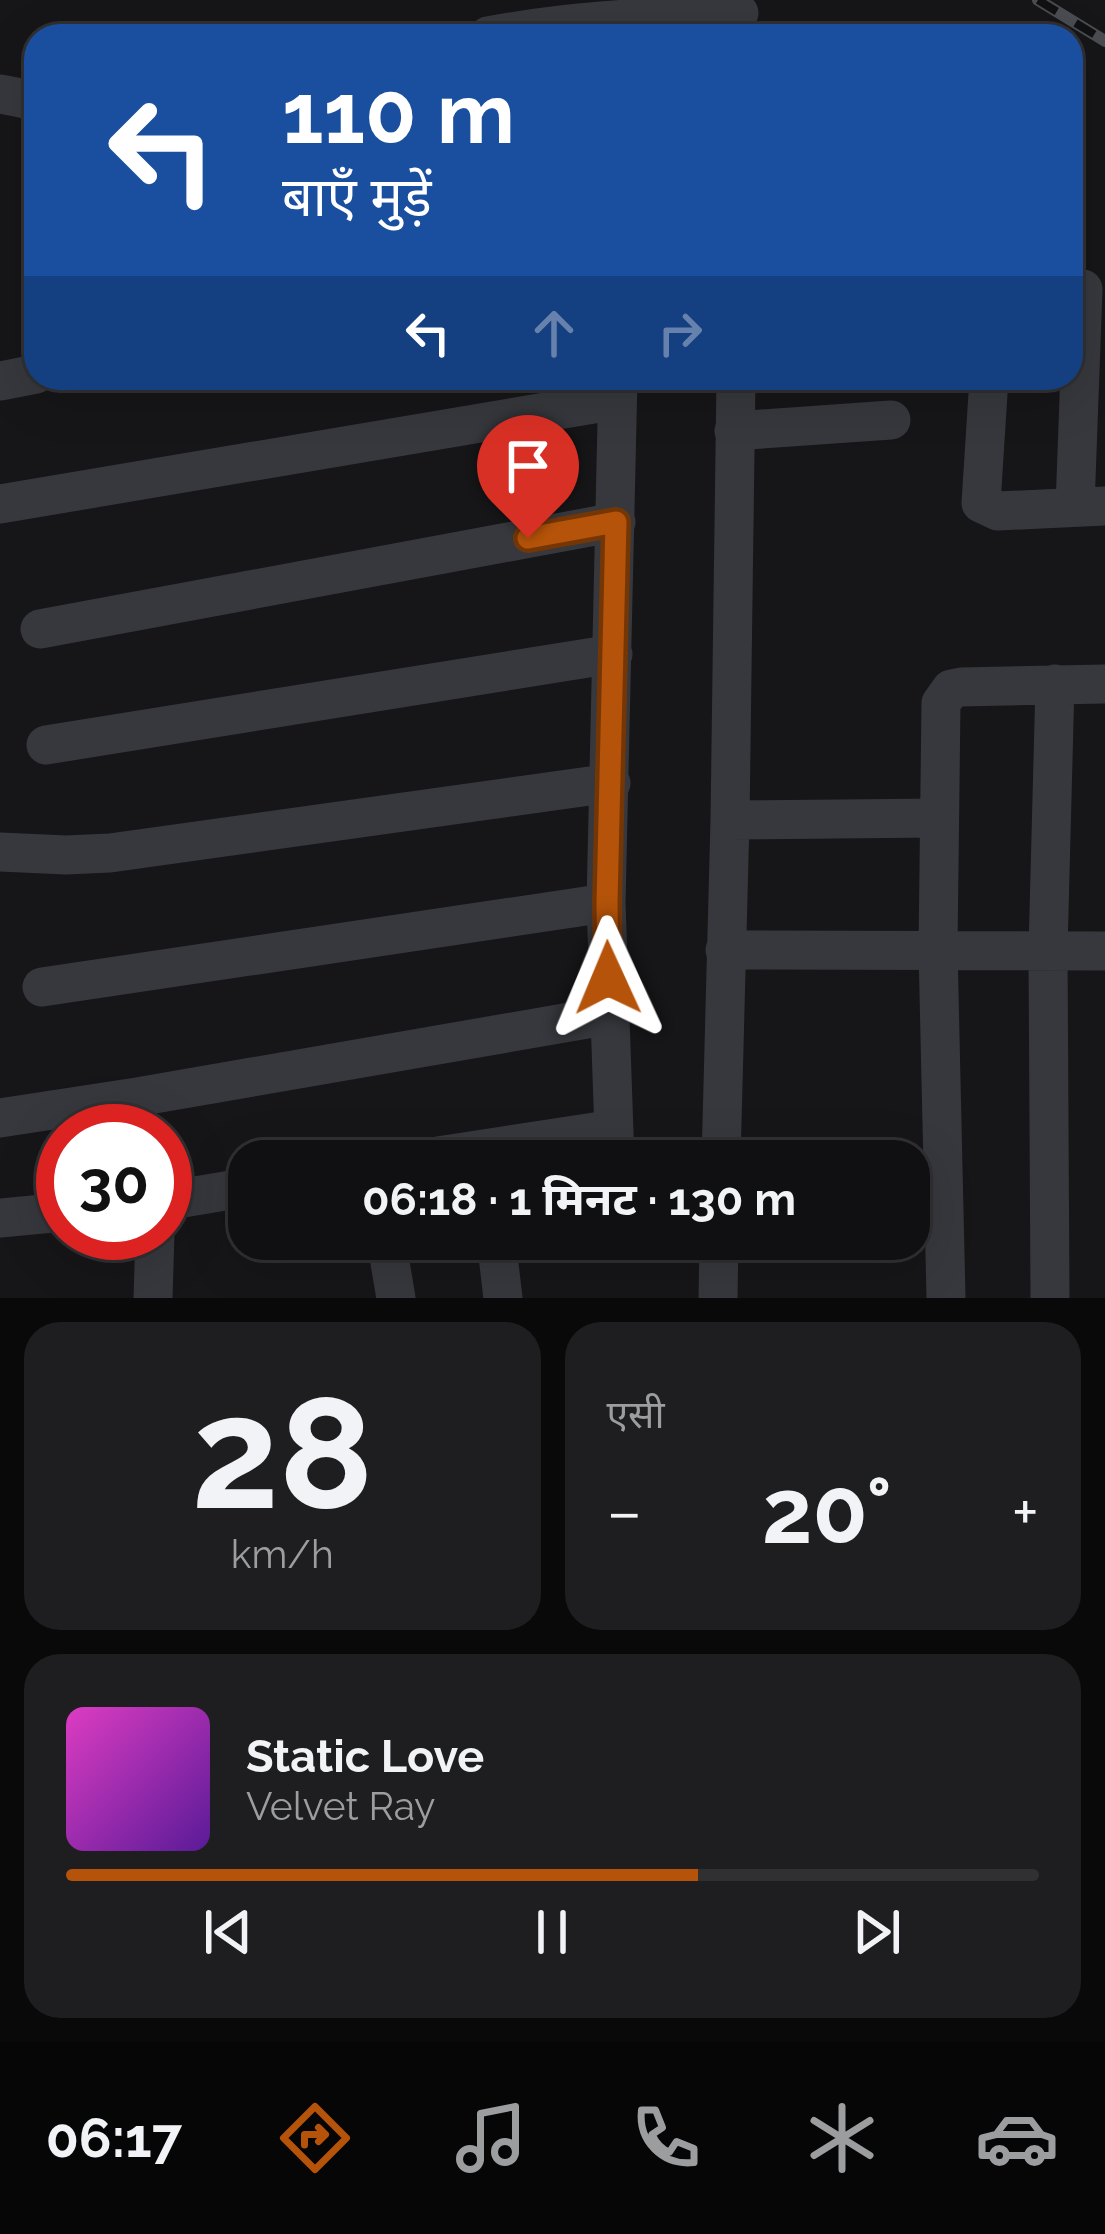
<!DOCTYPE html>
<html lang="hi">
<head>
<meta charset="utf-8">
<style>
	body { margin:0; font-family:Raleway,"Noto Sans Devanagari",sans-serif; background:#1e1e20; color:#f1f3f6; height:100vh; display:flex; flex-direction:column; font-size:45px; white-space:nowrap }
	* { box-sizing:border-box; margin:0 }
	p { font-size:39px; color:#9c9d9f }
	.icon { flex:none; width:66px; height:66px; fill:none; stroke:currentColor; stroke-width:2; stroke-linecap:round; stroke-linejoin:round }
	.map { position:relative; height:1298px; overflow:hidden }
	.sheet { display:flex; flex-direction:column; gap:24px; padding:24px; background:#09090a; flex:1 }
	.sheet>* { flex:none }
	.hud { position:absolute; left:24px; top:24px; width:1059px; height:366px; border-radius:36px; box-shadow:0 12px 48px #0002,0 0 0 3px #303032; background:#1a4fa0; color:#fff; overflow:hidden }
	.speed { position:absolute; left:36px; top:1104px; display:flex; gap:24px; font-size:60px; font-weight:700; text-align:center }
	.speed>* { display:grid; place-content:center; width:156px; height:156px; border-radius:50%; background:#101012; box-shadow:0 12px 48px #0002,0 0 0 3px #303032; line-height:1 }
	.speed .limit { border:18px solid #d22; background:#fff; color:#111 }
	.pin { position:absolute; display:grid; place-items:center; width:102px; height:102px; color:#fff; margin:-123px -51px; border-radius:50% 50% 50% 0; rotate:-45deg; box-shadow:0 0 12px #0007 }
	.pin .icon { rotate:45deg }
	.me { position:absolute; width:132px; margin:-66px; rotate:359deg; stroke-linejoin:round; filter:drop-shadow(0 0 9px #0008) }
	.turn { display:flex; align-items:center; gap:42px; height:252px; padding:0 60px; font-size:54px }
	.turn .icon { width:156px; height:156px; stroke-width:2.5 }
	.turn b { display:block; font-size:84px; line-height:102px }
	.lanes { display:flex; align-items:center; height:114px; padding:0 60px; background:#0003; justify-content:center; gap:60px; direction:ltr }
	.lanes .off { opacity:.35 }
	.big { font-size:90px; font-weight:700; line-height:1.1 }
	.sheet .card { flex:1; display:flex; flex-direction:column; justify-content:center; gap:18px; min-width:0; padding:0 42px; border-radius:36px; background:#1e1e20 }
	.sheet .dial { align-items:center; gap:0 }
	.dial b { font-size:156px; line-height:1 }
	.song { display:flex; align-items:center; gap:36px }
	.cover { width:144px; height:144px; border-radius:18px; background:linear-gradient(135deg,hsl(310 70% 55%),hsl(270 70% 35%)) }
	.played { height:12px; border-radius:6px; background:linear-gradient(90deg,#b45309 65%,#303032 65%) }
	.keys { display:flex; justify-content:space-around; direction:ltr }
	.heat { display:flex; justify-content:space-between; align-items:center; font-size:66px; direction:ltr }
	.sheet .tiles { flex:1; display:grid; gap:24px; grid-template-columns:1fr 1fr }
	.card:last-child { grid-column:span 2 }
	.trip { position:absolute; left:228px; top:1140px; width:702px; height:120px; border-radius:36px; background:#101012; box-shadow:0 12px 48px #0002,0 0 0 3px #303032; font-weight:700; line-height:120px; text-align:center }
	.tab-bar { display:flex; height:192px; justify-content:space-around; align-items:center; background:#060607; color:#9c9d9f }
	.tab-bar .icon { width:84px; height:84px }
	.tab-bar .on { color:#b45309 }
	.tab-bar b { font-size:54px; color:#f1f3f6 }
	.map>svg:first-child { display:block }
</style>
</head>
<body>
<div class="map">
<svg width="1105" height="1298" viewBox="0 0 1105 1298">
	<rect width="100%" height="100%" fill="#161618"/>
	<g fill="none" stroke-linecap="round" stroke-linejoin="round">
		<path stroke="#37383d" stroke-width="39" d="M 488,36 C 571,20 655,17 739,13
			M 0,94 L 36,101
			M 989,378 L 981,503 L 998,511 L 1105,506
			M 0,381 L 36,374
			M 734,431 L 891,420
			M 0,504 L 617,400
			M 1075,507 L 1083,289
			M 40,629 L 616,522
			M 46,745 L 613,654
			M 730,820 L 939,818
			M 0,852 L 66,855 L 110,853 L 611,783
			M 725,950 L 1105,951
			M 42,987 L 606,903
			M 0,1118 L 137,1097 L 610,1015
			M 405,1161 L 614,1129
			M 615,1161 L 606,903 L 618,378
			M 721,1161 L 730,820 L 736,378
			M 165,1201 L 249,1187
			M 0,1218 L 63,1212
			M 386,1239 L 396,1298
			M 496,1239 L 503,1298
			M 153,1298 L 155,1233
			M 718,1298 L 719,1239
			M 946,1298 L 938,949 L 941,703 L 951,689 L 961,687 L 1105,684
			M 1050,1298 L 1048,950 L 1055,684"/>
		<g stroke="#4a4c52" stroke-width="12">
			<path id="rail" d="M 1038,0 L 1105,41"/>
		</g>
		<use href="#rail" stroke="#111113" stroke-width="8" stroke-dasharray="22" stroke-linecap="butt"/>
	</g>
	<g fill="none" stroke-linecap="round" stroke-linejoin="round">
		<g stroke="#753606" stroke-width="30">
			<path id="route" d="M 528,538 L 616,522 L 607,903 L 608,978"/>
		</g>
		<use href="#route" stroke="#b45309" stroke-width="21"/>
	</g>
</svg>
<div class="speed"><div class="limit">30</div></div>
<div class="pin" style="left:528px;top:538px;background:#d93025"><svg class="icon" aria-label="arrive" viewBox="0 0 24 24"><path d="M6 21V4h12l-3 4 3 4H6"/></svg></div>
<svg class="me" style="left:608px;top:978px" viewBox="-20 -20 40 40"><path d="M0-17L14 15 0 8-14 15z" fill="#b45309" stroke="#fff" stroke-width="4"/></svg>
<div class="trip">06:18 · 1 मिनट · 130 m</div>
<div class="hud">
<div class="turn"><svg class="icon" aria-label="left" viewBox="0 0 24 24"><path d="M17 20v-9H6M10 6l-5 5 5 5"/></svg><div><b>110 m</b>बाएँ मुड़ें</div></div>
<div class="lanes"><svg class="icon" aria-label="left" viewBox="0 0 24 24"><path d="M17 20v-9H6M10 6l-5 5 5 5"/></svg><svg class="icon off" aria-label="ahead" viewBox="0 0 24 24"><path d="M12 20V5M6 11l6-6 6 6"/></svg><svg class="icon off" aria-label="right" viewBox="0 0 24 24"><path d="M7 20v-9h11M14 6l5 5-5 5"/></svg></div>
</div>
</div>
<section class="sheet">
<div class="tiles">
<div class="card dial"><b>28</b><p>km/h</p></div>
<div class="card"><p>एसी</p>
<div class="heat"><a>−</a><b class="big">20°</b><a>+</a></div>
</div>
<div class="card">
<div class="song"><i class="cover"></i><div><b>Static Love</b><p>Velvet Ray</p></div></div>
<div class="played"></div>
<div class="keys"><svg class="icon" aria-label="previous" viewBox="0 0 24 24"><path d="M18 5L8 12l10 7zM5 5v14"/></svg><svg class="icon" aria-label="pause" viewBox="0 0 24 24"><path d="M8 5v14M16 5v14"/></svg><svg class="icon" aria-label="next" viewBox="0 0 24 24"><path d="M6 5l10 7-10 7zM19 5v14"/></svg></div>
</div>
</div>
</section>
<nav class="tab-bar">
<b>06:17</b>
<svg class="icon on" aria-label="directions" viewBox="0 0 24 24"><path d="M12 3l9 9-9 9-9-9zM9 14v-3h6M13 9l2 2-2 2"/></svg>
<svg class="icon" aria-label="music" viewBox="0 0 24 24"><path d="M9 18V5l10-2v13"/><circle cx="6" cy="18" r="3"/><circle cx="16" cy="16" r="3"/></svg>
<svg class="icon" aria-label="phone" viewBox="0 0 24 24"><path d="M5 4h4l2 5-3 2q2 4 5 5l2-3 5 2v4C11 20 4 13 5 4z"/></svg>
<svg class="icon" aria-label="climate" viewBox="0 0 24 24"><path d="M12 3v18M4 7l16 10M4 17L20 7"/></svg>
<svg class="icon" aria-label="car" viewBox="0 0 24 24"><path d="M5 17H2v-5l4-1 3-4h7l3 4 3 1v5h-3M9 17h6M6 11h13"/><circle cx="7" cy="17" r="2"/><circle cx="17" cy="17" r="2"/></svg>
</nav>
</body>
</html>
